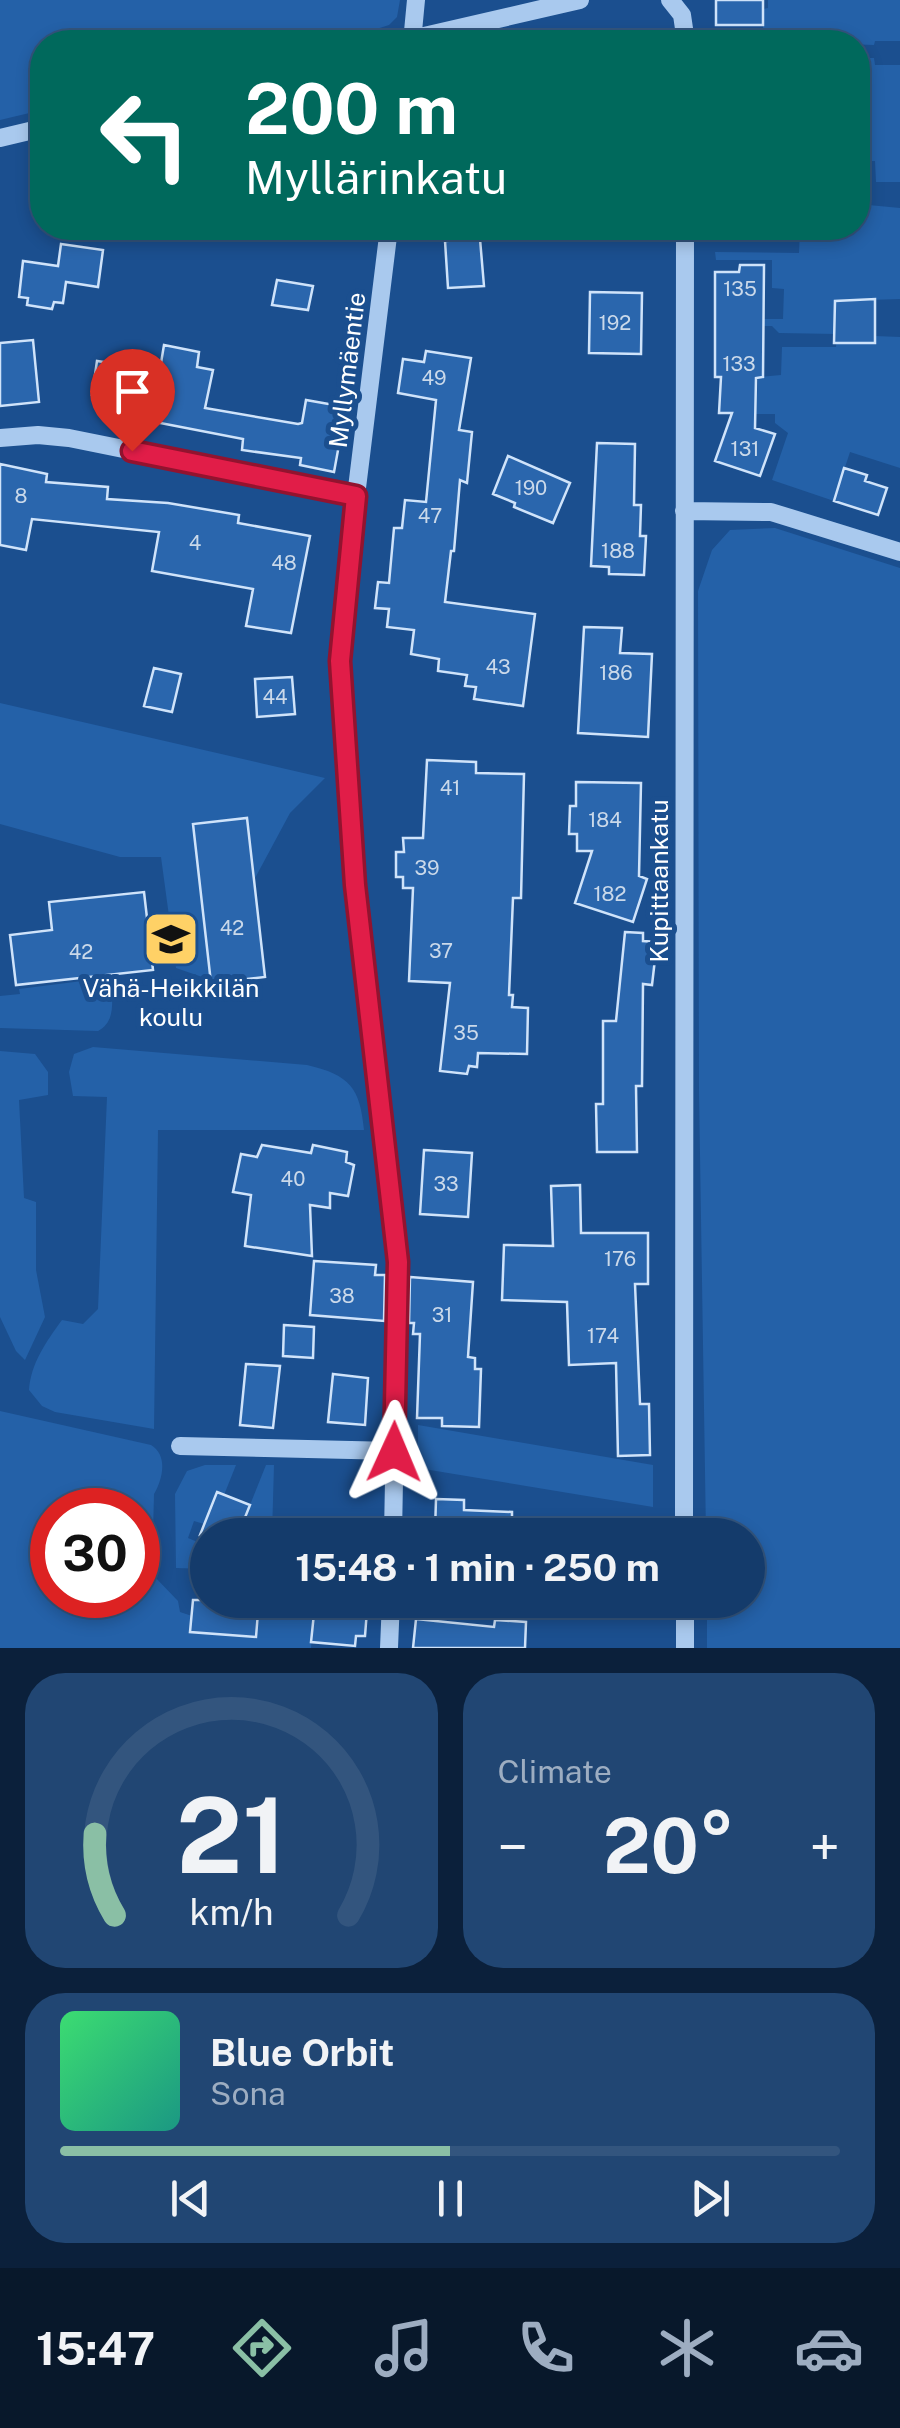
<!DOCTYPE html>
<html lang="en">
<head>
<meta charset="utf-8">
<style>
	body { margin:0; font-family:"Public Sans",sans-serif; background:#214673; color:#f1f3f6; height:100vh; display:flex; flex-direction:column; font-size:38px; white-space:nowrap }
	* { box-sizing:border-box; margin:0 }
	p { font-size:32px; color:#9dadc1 }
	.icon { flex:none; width:55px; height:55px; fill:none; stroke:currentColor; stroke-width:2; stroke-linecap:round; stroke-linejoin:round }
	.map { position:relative; height:1648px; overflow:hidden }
	.drawer { display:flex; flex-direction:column; gap:25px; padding:25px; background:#0b203b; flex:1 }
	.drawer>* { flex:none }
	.guide { position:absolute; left:30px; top:30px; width:840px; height:210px; border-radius:40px; box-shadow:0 5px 15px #0003,0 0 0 2px #33557e; background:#00695c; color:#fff; overflow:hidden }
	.speed { position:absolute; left:30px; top:1488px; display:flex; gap:20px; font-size:50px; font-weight:700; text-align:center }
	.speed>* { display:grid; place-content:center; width:130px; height:130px; border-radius:50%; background:#143b6b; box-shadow:0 5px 15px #0003,0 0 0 2px #33557e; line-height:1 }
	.speed .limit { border:15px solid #d22; background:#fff; color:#111 }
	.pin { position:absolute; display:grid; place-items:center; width:85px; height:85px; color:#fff; margin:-102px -42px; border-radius:50% 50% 50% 0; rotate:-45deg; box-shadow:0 0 10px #0007 }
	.pin .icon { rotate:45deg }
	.me { position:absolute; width:110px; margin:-55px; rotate:1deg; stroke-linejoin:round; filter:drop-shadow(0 0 8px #0008) }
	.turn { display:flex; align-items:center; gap:35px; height:210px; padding:0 50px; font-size:45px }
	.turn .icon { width:130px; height:130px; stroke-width:2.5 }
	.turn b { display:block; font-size:70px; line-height:85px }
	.big { font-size:75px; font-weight:700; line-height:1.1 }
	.drawer .widget { flex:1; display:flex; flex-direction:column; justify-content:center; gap:15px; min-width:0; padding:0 35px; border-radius:40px; background:#214673 }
	.drawer .dial { align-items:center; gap:0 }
	.dial svg { height:260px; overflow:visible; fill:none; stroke:#33557e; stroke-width:7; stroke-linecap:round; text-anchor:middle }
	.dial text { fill:#f1f3f6; stroke:none }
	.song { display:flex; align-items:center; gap:30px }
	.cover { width:120px; height:120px; border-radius:15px; background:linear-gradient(135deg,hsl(140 70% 55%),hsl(170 70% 35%)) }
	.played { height:10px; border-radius:5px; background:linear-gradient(90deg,#8abfa5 50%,#33557e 50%) }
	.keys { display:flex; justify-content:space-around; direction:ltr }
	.heat { display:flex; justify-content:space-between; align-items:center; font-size:55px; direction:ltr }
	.drawer .tiles { flex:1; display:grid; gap:25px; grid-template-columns:1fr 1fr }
	.widget:last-child { grid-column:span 2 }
	.trip { position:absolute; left:190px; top:1518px; width:575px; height:100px; border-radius:50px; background:#143b6b; box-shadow:0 5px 15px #0003,0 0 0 2px #33557e; font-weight:700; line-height:100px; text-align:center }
	.tabs { display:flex; height:160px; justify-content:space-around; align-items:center; background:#08182b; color:#9dadc1 }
	.tabs .icon { width:70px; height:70px }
	.tabs .active { color:#8abfa5 }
	.tabs b { font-size:45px; color:#f1f3f6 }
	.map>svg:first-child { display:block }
</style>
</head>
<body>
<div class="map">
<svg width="900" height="1648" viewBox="0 0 900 1648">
	<rect width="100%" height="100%" fill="#1b4f8f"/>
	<path fill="#2461a8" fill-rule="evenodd" d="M 0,0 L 400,0 L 397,17 L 389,25 L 336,42 L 42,42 L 42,110 L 0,120 Z
		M 768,0 L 900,0 L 900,41 L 875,41 L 874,45 L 763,41 L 763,9 L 768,8 Z
		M 858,58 L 874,58 L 875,65 L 900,65 L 900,182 L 876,182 L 875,161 L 858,161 Z
		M 858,204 L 900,208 L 900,299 L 835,301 L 834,317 L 875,343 L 875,336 L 900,337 L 900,468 L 850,452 L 834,501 L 772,480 L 788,433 L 775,423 L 775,414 L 756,414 L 758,377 L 781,375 L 782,347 L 836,347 L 837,334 L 779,333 L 772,326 L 715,326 L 715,319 L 783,319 L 784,289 L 772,288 L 772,260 L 716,260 L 715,252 L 799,253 L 800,228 L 858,228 Z
		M 775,528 L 900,568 L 900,1648 L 707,1648 L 707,1600 L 748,1600 L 748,1535 L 706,1535 L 699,1091 L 698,591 L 712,550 L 730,530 Z
		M 0,703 L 325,778 L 290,813 L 254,880 L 211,980 L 176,968 L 161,857 L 120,857 L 0,824 Z
		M 98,979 L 112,988 C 112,1004 115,1022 98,1031 L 0,1028 L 0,996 L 20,994 L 19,989 Z
		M 93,1047 L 307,1065 C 350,1075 360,1088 364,1130 L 158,1130 L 154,1429 L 55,1412 L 42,1406 L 29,1390 C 31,1363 46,1342 62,1320 L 83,1324 L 98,1309 L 107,1097 L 73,1096 L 69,1072 L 74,1054 Z
		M 0,1051 L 35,1054 L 48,1072 L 48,1095 L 19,1100 L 24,1198 L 36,1202 L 36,1270 L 45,1317 L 25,1360 L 16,1351 L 0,1317 Z
		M 0,1411 L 151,1445 C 168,1455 163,1479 154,1494 L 152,1574 L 178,1601 L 180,1612 L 192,1616 L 191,1632 L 255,1637 L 259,1600 L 315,1600 L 311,1648 L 0,1648 ZM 52,1510 L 138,1510 L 138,1595 L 52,1595 Z
		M 418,1425 L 653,1465 L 653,1507 L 418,1468 Z
		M 205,1465 L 236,1465 L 224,1495 L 217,1493 L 204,1524 L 194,1521 L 188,1538 L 207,1546 L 207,1569 L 176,1568 L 175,1494 L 187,1471 Z
		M 266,1465 L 274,1465 L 272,1535 L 238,1535 Z"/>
	<path fill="#2a66ad" stroke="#cfe3fa" stroke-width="2.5" d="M 716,0 L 763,0 L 763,25 L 716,25 Z
		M 480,239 L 484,286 L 448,288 L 445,241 Z
		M 61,244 L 103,250 L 98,287 L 66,282 L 63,303 L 54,302 L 52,309 L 27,305 L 28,298 L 19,297 L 23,261 L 58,266 Z
		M 740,265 L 764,265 L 763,377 L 756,378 L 755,428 L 775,434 L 760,476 L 715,461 L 732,413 L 719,413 L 721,377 L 715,377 L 715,272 L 739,272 Z
		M 277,280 L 313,286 L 308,310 L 272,305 Z
		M 590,292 L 642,293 L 641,354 L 589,353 Z
		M 875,299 L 875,343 L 834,343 L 835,301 Z
		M 33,340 L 39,402 L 0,406 L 0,343 Z
		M 164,345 L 199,352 L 197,367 L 213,370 L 205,408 L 298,424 L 302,423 L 306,400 L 340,406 L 338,422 L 343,423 L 334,472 L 300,465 L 301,458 L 242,450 L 243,439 L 119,415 L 122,400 L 92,395 L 97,361 L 129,366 L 130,357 L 161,363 Z
		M 426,351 L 471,358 L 459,430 L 472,432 L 467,483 L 460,480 L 454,551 L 451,551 L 445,602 L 535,614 L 523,706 L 474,699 L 476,687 L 465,686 L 467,675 L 438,671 L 439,659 L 411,654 L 414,630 L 387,627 L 389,609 L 375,608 L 378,582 L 389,583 L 394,528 L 402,528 L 405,500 L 426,502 L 436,400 L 398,393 L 403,359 L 424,362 Z
		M 597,443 L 635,444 L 634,505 L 641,505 L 640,536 L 646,536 L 644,575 L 609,574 L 609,567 L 591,566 Z
		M 508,456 L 570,483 L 553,523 L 514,507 L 515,503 L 493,494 Z
		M 0,464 L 47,474 L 46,482 L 108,487 L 107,499 L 168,503 L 239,515 L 238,523 L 310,536 L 291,633 L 246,626 L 253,589 L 152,571 L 159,532 L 32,519 L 26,550 L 0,545 Z
		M 844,468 L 867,475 L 865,481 L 887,488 L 878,515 L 834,501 Z
		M 584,627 L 622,628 L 620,653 L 652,654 L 648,737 L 578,733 Z
		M 154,668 L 181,674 L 172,712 L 144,706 Z
		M 292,677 L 295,714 L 257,717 L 255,679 Z
		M 427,760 L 476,762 L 476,773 L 524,774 L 521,898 L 513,898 L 509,995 L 513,995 L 512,1007 L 528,1008 L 527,1054 L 478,1053 L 477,1067 L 469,1066 L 467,1074 L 440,1071 L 450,983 L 409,981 L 413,888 L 403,888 L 403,877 L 396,877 L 396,852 L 404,852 L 403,838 L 423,838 Z
		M 576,782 L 641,783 L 639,876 L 647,879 L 633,922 L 575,903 L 592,851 L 577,851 L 577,834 L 569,834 L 570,806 L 576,806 Z
		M 247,818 L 265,977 L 211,983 L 193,824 Z
		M 144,892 L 153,970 L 16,985 L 10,935 L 52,930 L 49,902 Z
		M 625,932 L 643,933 L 643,941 L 657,942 L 652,985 L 643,984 L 642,1086 L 636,1086 L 637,1152 L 597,1152 L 596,1104 L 603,1104 L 603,1021 L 616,1021 Z
		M 262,1145 L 311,1153 L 313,1145 L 347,1152 L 346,1162 L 354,1165 L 348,1196 L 330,1193 L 330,1208 L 310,1205 L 312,1256 L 245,1246 L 251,1195 L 233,1192 L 241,1154 L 257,1157 Z
		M 424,1150 L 472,1153 L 468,1217 L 420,1214 Z
		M 580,1185 L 581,1233 L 648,1233 L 648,1284 L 635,1284 L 640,1404 L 649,1404 L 650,1455 L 618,1456 L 616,1363 L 569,1365 L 567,1302 L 502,1300 L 504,1245 L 553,1246 L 551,1186 Z
		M 314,1261 L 376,1265 L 375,1275 L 385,1275 L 384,1321 L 310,1315 Z
		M 410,1277 L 473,1282 L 468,1357 L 475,1358 L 475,1369 L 481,1369 L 479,1427 L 442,1426 L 442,1418 L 417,1418 L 420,1334 L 413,1334 L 414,1323 L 409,1323 Z
		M 284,1325 L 314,1327 L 313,1358 L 283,1356 Z
		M 246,1364 L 280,1366 L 273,1428 L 240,1425 Z
		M 333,1374 L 368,1378 L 365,1425 L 328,1422 Z
		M 217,1492 L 250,1505 L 238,1535 L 200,1535 Z
		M 436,1499 L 464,1500 L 464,1510 L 512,1512 L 512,1535 L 435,1532 Z
		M 193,1600 L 259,1600 L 256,1637 L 190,1632 Z
		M 315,1604 L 367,1610 L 365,1636 L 356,1636 L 355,1646 L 311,1642 Z
		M 416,1619 L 494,1627 L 495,1620 L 526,1622 L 525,1648 L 413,1648 Z"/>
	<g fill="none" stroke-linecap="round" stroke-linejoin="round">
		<path stroke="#a9c9ee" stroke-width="18" d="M 670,0 L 682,15 L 686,42
			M 398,42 L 580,0
			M 412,42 L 416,0
			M 0,138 L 42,128
			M 389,228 L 356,496 L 340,661 L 355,885 L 398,1262 L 393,1535
			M 0,438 L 38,435 L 69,438 L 356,496
			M 684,511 L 771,512 L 900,552
			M 180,1446 L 394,1451
			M 684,1535 L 685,228
			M 685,1600 L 685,1648
			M 389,1648 L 391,1600"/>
	</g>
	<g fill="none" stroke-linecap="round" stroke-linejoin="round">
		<g stroke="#92132f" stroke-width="25">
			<path id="route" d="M 132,451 L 356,496 L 340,661 L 355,885 L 398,1262 L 394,1452"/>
		</g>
		<use href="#route" stroke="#e11d48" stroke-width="18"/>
	</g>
	<defs>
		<g id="school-square" transform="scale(2.875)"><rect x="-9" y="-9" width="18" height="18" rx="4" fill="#ffd166" stroke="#1b4f8f"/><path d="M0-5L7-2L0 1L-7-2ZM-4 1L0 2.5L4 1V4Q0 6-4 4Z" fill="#111"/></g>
	</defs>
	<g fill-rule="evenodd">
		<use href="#school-square" x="171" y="939"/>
	</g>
	<g text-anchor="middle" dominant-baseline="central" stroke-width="10" stroke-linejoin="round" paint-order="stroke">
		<g font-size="20" fill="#cad9ea">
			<text x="740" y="289">135</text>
			<text x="615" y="323">192</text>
			<text x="739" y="364">133</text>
			<text x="434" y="378">49</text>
			<text x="745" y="449">131</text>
			<text x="531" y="488">190</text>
			<text x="21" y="496">8</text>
			<text x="430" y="516">47</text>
			<text x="195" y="543">4</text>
			<text x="618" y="551">188</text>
			<text x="284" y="563">48</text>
			<text x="498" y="667">43</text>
			<text x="616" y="673">186</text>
			<text x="275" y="697">44</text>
			<text x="450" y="788">41</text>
			<text x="605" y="820">184</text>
			<text x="427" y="868">39</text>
			<text x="610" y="894">182</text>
			<text x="232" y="928">42</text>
			<text x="441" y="951">37</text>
			<text x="81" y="952">42</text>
			<text x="466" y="1033">35</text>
			<text x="293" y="1179">40</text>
			<text x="446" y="1184">33</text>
			<text x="620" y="1259">176</text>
			<text x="342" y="1296">38</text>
			<text x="442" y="1315">31</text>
			<text x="603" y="1336">174</text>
		</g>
		<g font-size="25" fill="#fff" stroke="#1b4f8f">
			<text transform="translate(347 370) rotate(-83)">Myllymäentie</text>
			<text transform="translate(659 881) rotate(-90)">Kupittaankatu</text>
		</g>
		<g font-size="25" fill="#fff" stroke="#1b4f8f">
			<text x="171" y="988">Vähä-Heikkilän<tspan x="171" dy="29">koulu</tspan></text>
		</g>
	</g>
</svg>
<div class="speed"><div class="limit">30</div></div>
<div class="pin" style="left:132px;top:451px;background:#d93025"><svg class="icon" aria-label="arrive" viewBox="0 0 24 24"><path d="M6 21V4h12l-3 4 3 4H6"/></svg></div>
<svg class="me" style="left:394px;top:1452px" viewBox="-20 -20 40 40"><path d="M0-17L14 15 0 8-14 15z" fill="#e11d48" stroke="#fff" stroke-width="4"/></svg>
<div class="trip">15:48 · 1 min · 250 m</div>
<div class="guide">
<div class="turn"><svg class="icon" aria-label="left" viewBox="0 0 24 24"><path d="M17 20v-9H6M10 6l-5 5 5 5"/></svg><div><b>200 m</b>Myllärinkatu</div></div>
</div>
</div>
<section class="drawer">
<div class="tiles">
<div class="widget dial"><svg viewBox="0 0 100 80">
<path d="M14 69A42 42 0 1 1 86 69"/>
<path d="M14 69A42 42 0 0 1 8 44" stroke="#8abfa5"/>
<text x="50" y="56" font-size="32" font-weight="700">21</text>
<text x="50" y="72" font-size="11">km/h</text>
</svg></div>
<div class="widget"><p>Climate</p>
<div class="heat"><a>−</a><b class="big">20°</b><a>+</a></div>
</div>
<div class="widget">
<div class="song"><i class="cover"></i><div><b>Blue Orbit</b><p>Sona</p></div></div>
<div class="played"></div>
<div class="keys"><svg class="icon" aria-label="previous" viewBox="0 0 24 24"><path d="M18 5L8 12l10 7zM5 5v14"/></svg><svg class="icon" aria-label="pause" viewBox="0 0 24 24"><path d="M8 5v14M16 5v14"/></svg><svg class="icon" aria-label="next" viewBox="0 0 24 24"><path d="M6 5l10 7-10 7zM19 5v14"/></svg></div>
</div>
</div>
</section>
<nav class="tabs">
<b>15:47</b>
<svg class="icon active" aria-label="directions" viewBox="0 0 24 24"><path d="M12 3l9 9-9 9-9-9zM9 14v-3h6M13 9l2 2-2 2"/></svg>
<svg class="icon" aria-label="music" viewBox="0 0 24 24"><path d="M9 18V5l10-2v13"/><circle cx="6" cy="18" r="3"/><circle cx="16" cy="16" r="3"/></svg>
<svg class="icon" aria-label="phone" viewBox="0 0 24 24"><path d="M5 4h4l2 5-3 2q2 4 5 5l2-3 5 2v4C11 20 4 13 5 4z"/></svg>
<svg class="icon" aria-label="climate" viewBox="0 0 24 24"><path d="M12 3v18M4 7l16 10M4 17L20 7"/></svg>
<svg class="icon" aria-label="car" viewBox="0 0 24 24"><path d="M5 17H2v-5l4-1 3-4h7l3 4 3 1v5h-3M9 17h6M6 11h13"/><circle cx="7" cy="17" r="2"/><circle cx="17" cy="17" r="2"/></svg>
</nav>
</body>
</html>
